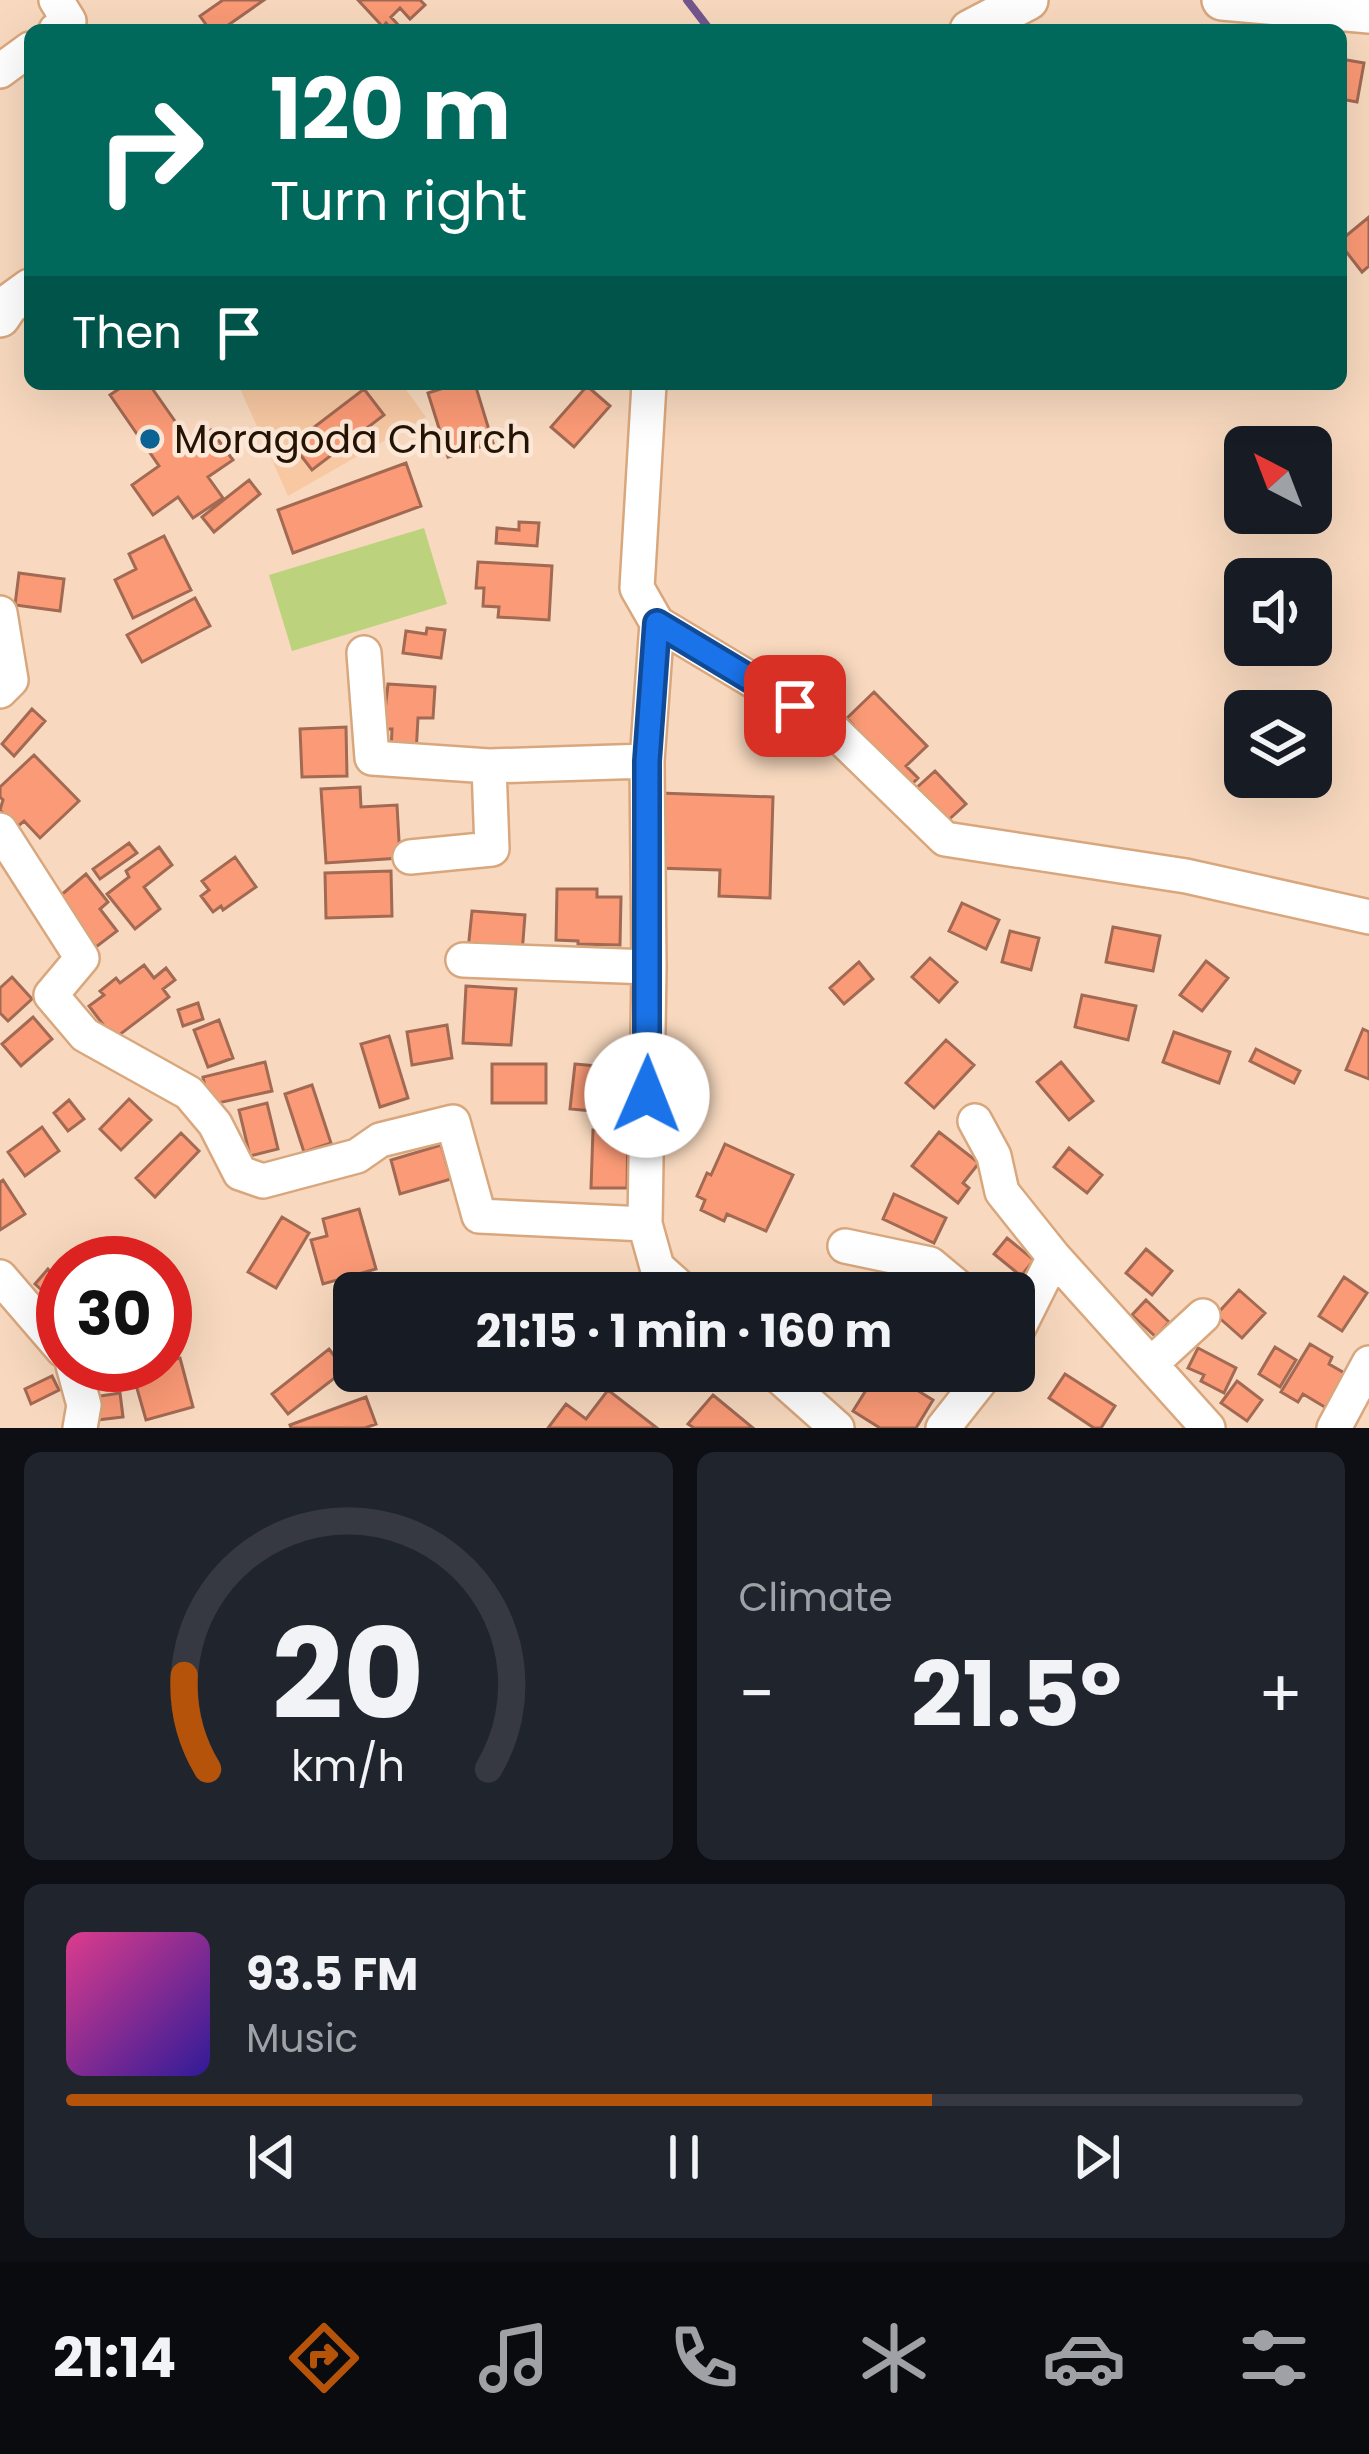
<!DOCTYPE html>
<html lang="en">
<head>
<meta charset="utf-8">
<style>
	body { margin:0; font-family:Poppins,sans-serif; background:#20242c; color:#f1f3f6; height:100vh; display:flex; flex-direction:column; font-size:45px; white-space:nowrap }
	* { box-sizing:border-box; margin:0 }
	p { font-size:39px; color:#9ea1a6 }
	.icon { flex:none; width:66px; height:66px; fill:none; stroke:currentColor; stroke-width:2; stroke-linecap:round; stroke-linejoin:round }
	.map { position:relative; height:1428px; overflow:hidden }
	.drawer { display:flex; flex-direction:column; gap:24px; padding:24px; background:#0d0f14; flex:1 }
	.drawer>* { flex:none }
	.top-card { position:absolute; left:24px; top:24px; width:1323px; height:366px; border-radius:18px; box-shadow:0 12px 48px #0002; background:#00695c; color:#fff; overflow:hidden }
	.needle { width:78px; rotate:318deg }
	.fabs { position:absolute; left:1224px; top:426px; display:grid; gap:24px }
	.fabs a { display:grid; place-items:center; width:108px; height:108px; border-radius:18px; background:#171b24; box-shadow:0 12px 48px #0002; font-size:60px }
	.speed { position:absolute; left:36px; top:1236px; display:flex; gap:24px; font-size:60px; font-weight:700; text-align:center }
	.speed>* { display:grid; place-content:center; width:156px; height:156px; border-radius:50%; background:#171b24; box-shadow:0 12px 48px #0002; line-height:1 }
	.speed .limit { border:18px solid #d22; background:#fff; color:#111 }
	.pin { position:absolute; display:grid; place-items:center; width:102px; height:102px; color:#fff; margin:-51px; border-radius:24px; box-shadow:0 6px 18px #0006 }
	.me { position:absolute; width:132px; margin:-66px; rotate:1deg; stroke-linejoin:round; filter:drop-shadow(0 0 9px #0008) }
	.turn { display:flex; align-items:center; gap:42px; height:252px; padding:0 48px; font-size:54px }
	.turn .icon { width:156px; height:156px; stroke-width:2.5 }
	.turn b { display:block; font-size:84px; line-height:102px }
	.then { display:flex; align-items:center; height:114px; padding:0 48px; background:#0003; gap:24px; font-size:45px }
	.big { font-size:90px; font-weight:700; line-height:1.1 }
	.drawer .tile { flex:1; display:flex; flex-direction:column; justify-content:center; gap:18px; min-width:0; padding:0 42px; border-radius:18px; background:#20242c }
	.drawer .dial { align-items:center; gap:0 }
	.dial svg { height:312px; overflow:visible; fill:none; stroke:#363941; stroke-width:7; stroke-linecap:round; text-anchor:middle }
	.dial text { fill:#f1f3f6; stroke:none }
	.song { display:flex; align-items:center; gap:36px }
	.cover { width:144px; height:144px; border-radius:18px; background:linear-gradient(135deg,hsl(330 70% 55%),hsl(250 70% 35%)) }
	.played { height:12px; border-radius:6px; background:linear-gradient(90deg,#b45309 70%,#363941 70%) }
	.keys { display:flex; justify-content:space-around; direction:ltr }
	.heat { display:flex; justify-content:space-between; align-items:center; font-size:66px; direction:ltr }
	.drawer .tiles { flex:1; display:grid; gap:24px; grid-template-columns:1fr 1fr }
	.tile:last-child { grid-column:span 2 }
	.trip { position:absolute; left:333px; top:1272px; width:702px; height:120px; border-radius:18px; background:#171b24; box-shadow:0 12px 48px #0002; font-weight:700; line-height:120px; text-align:center }
	.dock { display:flex; height:192px; justify-content:space-around; align-items:center; background:#090b0e; color:#9ea1a6 }
	.dock .icon { width:84px; height:84px }
	.dock .on { color:#b45309 }
	.dock b { font-size:54px; color:#f1f3f6 }
	.map>svg:first-child { display:block }
</style>
</head>
<body>
<div class="map">
<svg width="1369" height="1428" viewBox="0 0 1369 1428">
	<rect width="100%" height="100%" fill="#f8d9bf"/>
	<path fill="#f7c8a2" d="M 238,384 L 402,384 L 426,417 L 288,496 Z"/>
	<path fill="#bcd27c" d="M 424,528 L 447,604 L 292,651 L 269,575 Z"/>
	<g fill="none" stroke-linecap="round" stroke-linejoin="round">
		<path stroke="#73578d" stroke-width="8" d="M 687,0 L 710,30"/>
	</g>
	<path fill="#fb9a76" stroke="#a26953" stroke-width="3" d="M 223,0 L 264,0 L 224,28 L 225,30 L 210,30 L 200,16 Z
		M 358,0 L 420,0 L 425,5 L 410,19 L 400,8 L 391,17 L 402,29 L 392,30 L 386,23 L 383,27 Z
		M 1341,59 L 1364,63 L 1357,102 L 1341,99 Z
		M 1369,217 L 1369,266 L 1362,272 L 1341,245 L 1341,240 Z
		M 126,384 L 149,384 L 191,444 L 211,430 L 233,460 L 208,477 L 223,498 L 193,518 L 178,497 L 153,515 L 132,485 L 159,466 L 110,395 Z
		M 456,384 L 475,384 L 493,443 L 448,457 L 428,393 Z
		M 587,386 L 610,406 L 574,447 L 551,427 Z
		M 364,389 L 384,415 L 312,470 L 292,444 Z
		M 406,463 L 421,506 L 293,553 L 278,510 Z
		M 249,480 L 260,494 L 214,532 L 202,517 Z
		M 519,522 L 539,523 L 537,546 L 496,543 L 497,528 L 519,530 Z
		M 164,536 L 191,590 L 133,618 L 115,580 L 136,569 L 129,554 Z
		M 478,562 L 552,566 L 549,620 L 498,617 L 499,607 L 483,606 L 484,588 L 476,588 Z
		M 19,573 L 64,579 L 60,611 L 15,605 Z
		M 195,598 L 210,626 L 142,662 L 127,635 Z
		M 427,628 L 445,630 L 441,658 L 403,653 L 406,631 L 426,634 Z
		M 388,684 L 435,687 L 433,718 L 418,718 L 416,754 L 391,753 L 392,729 L 383,729 Z
		M 874,692 L 927,746 L 906,766 L 918,778 L 903,793 L 848,730 L 853,725 L 847,718 Z
		M 32,709 L 45,721 L 14,756 L 2,744 Z
		M 346,727 L 347,776 L 302,777 L 300,729 Z
		M 34,755 L 79,801 L 40,838 L 24,821 L 17,827 L 0,810 L 3,800 L 0,797 L 0,787 Z
		M 935,771 L 966,804 L 944,824 L 913,791 Z
		M 360,787 L 361,807 L 397,805 L 400,858 L 326,863 L 321,789 Z
		M 659,793 L 773,797 L 770,898 L 719,896 L 720,870 L 656,868 Z
		M 129,843 L 137,853 L 100,879 L 93,869 Z
		M 159,847 L 172,865 L 144,887 L 160,909 L 135,929 L 107,894 L 129,877 L 126,871 Z
		M 235,857 L 256,887 L 223,910 L 221,906 L 213,912 L 201,896 L 209,890 L 202,881 Z
		M 391,871 L 392,916 L 326,918 L 325,873 Z
		M 86,874 L 108,902 L 100,909 L 117,931 L 92,950 L 54,901 Z
		M 557,889 L 597,889 L 597,897 L 621,897 L 620,945 L 578,944 L 578,941 L 556,940 Z
		M 962,903 L 999,920 L 986,949 L 949,931 Z
		M 472,911 L 525,915 L 522,954 L 468,950 Z
		M 1113,927 L 1160,936 L 1153,971 L 1106,962 Z
		M 1010,931 L 1039,938 L 1031,970 L 1002,962 Z
		M 930,958 L 957,982 L 939,1002 L 912,977 Z
		M 1206,961 L 1228,978 L 1202,1011 L 1180,995 Z
		M 859,962 L 873,979 L 844,1004 L 830,988 Z
		M 144,965 L 154,978 L 166,968 L 175,980 L 163,989 L 169,997 L 114,1039 L 89,1006 L 104,995 L 100,991 L 116,978 L 120,983 Z
		M 12,977 L 32,999 L 8,1021 L 0,1013 L 0,988 Z
		M 466,986 L 516,989 L 511,1045 L 463,1043 Z
		M 1082,995 L 1136,1006 L 1128,1040 L 1075,1027 Z
		M 198,1003 L 203,1019 L 183,1026 L 178,1010 Z
		M 33,1017 L 52,1039 L 21,1066 L 2,1044 Z
		M 219,1020 L 233,1058 L 208,1067 L 194,1030 Z
		M 447,1025 L 452,1058 L 412,1065 L 407,1032 Z
		M 1363,1029 L 1369,1032 L 1369,1079 L 1346,1070 Z
		M 1174,1032 L 1230,1052 L 1219,1083 L 1163,1062 Z
		M 389,1036 L 408,1098 L 380,1107 L 361,1044 Z
		M 946,1040 L 974,1065 L 934,1108 L 906,1083 Z
		M 1256,1049 L 1300,1071 L 1294,1083 L 1250,1061 Z
		M 265,1062 L 272,1091 L 209,1105 L 203,1077 Z
		M 1061,1062 L 1093,1101 L 1069,1120 L 1037,1082 Z
		M 492,1064 L 546,1064 L 546,1103 L 492,1103 Z
		M 575,1064 L 631,1069 L 627,1114 L 570,1109 Z
		M 312,1085 L 331,1143 L 304,1152 L 285,1094 Z
		M 129,1099 L 151,1120 L 121,1150 L 100,1129 Z
		M 69,1100 L 84,1119 L 68,1131 L 54,1113 Z
		M 267,1103 L 278,1149 L 250,1156 L 239,1110 Z
		M 42,1127 L 59,1151 L 25,1176 L 8,1152 Z
		M 593,1130 L 628,1130 L 627,1188 L 591,1188 Z
		M 939,1132 L 979,1163 L 963,1183 L 969,1188 L 958,1203 L 912,1166 Z
		M 181,1133 L 199,1151 L 155,1197 L 136,1178 Z
		M 725,1144 L 793,1175 L 766,1231 L 727,1214 L 724,1221 L 701,1210 L 705,1200 L 697,1196 L 707,1173 L 711,1175 Z
		M 441,1145 L 451,1179 L 400,1194 L 391,1160 Z
		M 1069,1148 L 1102,1175 L 1087,1193 L 1054,1167 Z
		M 3,1180 L 25,1214 L 0,1230 L 0,1182 Z
		M 894,1194 L 946,1218 L 934,1243 L 883,1219 Z
		M 359,1209 L 376,1269 L 323,1284 L 311,1240 L 327,1236 L 323,1219 Z
		M 282,1217 L 309,1233 L 276,1288 L 248,1272 Z
		M 1007,1238 L 1034,1260 L 1021,1276 L 994,1254 Z
		M 1146,1249 L 1172,1271 L 1152,1295 L 1126,1273 Z
		M 48,1269 L 63,1283 L 63,1330 L 40,1308 L 50,1298 L 35,1284 Z
		M 1344,1277 L 1367,1293 L 1342,1331 L 1319,1316 Z
		M 1239,1290 L 1265,1313 L 1242,1338 L 1216,1315 Z
		M 1146,1300 L 1169,1322 L 1156,1337 L 1132,1315 Z
		M 1310,1344 L 1332,1357 L 1329,1364 L 1348,1375 L 1328,1409 L 1303,1394 L 1298,1402 L 1281,1392 Z
		M 1275,1347 L 1296,1360 L 1280,1387 L 1259,1374 Z
		M 1198,1348 L 1236,1368 L 1224,1393 L 1201,1381 L 1204,1375 L 1188,1368 Z
		M 329,1349 L 345,1370 L 288,1414 L 272,1394 Z
		M 180,1358 L 193,1407 L 146,1420 L 132,1371 L 165,1365 L 165,1362 Z
		M 878,1371 L 886,1371 L 933,1400 L 916,1428 L 880,1428 L 853,1411 Z
		M 1065,1374 L 1115,1406 L 1101,1428 L 1094,1428 L 1049,1398 Z
		M 52,1376 L 59,1390 L 31,1404 L 25,1389 Z
		M 1237,1381 L 1262,1400 L 1247,1421 L 1221,1403 Z
		M 608,1390 L 657,1428 L 548,1428 L 566,1404 L 586,1419 Z
		M 120,1393 L 123,1417 L 97,1420 L 94,1397 Z
		M 713,1395 L 753,1428 L 694,1428 L 688,1424 Z
		M 366,1397 L 376,1424 L 365,1428 L 291,1428 L 290,1425 Z"/>
	<g fill="none" stroke-linecap="round" stroke-linejoin="round">
		<g stroke="#d9a77d" stroke-width="38">
			<path id="minor" d="M 56,0 L 69,21 L 56,30
				M 0,71 L 30,49
				M 649,384 L 637,588 L 657,623 L 647,761 L 649,967 L 645,1224 L 657,1267 L 686,1293
				M 0,613 L 11,680 L 0,691
				M 657,623 L 830,727 L 945,839 L 1186,876 L 1369,917
				M 364,653 L 372,758 L 489,766 L 647,761
				M 0,830 L 82,958 L 51,995 L 85,1035 L 189,1093 L 215,1124 L 240,1173 L 263,1181 L 357,1156 L 380,1140 L 453,1122 L 479,1216 L 645,1224
				M 410,857 L 492,849 L 489,766
				M 463,960 L 649,967
				M 975,1121 L 994,1156 L 1002,1192 L 1054,1257 L 1208,1428
				M 845,1246 L 930,1264 L 965,1293
				M 0,1277 L 63,1350
				M 1014,1337 L 1054,1257
				M 1151,1364 L 1203,1316
				M 73,1365 L 84,1405 L 80,1428
				M 773,1371 L 837,1428
				M 943,1428 L 988,1371
				M 1334,1428 L 1369,1363"/>
		</g>
		<g stroke="#d9a77d" stroke-width="44">
			<path id="major" d="M 1222,0 L 1369,13
				M 970,30 L 1028,0
				M 0,317 L 8,305 L 30,289"/>
		</g>
		<use href="#minor" stroke="#fff" stroke-width="33"/>
		<use href="#major" stroke="#fff" stroke-width="39"/>
	</g>
	<g fill="none" stroke-linecap="round" stroke-linejoin="round">
		<g stroke="#114b97" stroke-width="30">
			<path id="route" d="M 647,1095 L 647,761 L 657,623 L 795,706"/>
		</g>
		<use href="#route" stroke="#1a73e8" stroke-width="21"/>
	</g>
	<circle fill="#0c6495" stroke="#fde8d7" stroke-width="4.5" cx="150" cy="439" r="12"/>
	<g text-anchor="middle" dominant-baseline="central" stroke-width="9" stroke-linejoin="round" paint-order="stroke">
		<g font-size="39" fill="#251304" stroke="#fde8d7" text-anchor="start">
			<text x="174" y="439">Moragoda Church</text>
		</g>
	</g>
</svg>
<div class="fabs">
<a><svg class="needle" viewBox="-14 -14 28 28"><path d="M0-13l5 13h-10z" fill="#e53935"/><path d="M0 13l5-13h-10z" fill="#9ea1a6"/></svg></a>
<a><svg class="icon" aria-label="sound" viewBox="0 0 24 24"><path d="M4 9h4l5-4v14l-5-4H4zM17 9q2 3 0 6"/></svg></a>
<a><svg class="icon" aria-label="layers" viewBox="0 0 24 24"><path d="M12 4l9 5-9 5-9-5zM3 14l9 5 9-5"/></svg></a>
</div>
<div class="speed"><div class="limit">30</div></div>
<div class="pin" style="left:795px;top:706px;background:#d93025"><svg class="icon" aria-label="arrive" viewBox="0 0 24 24"><path d="M6 21V4h12l-3 4 3 4H6"/></svg></div>
<svg class="me" style="left:647px;top:1095px" viewBox="-20 -20 40 40"><circle r="19" fill="#fff"/><path d="M0-13L10 11 0 6-10 11z" fill="#1a73e8"/></svg>
<div class="trip">21:15 · 1 min · 160 m</div>
<div class="top-card">
<div class="turn"><svg class="icon" aria-label="right" viewBox="0 0 24 24"><path d="M7 20v-9h11M14 6l5 5-5 5"/></svg><div><b>120 m</b>Turn right</div></div>
<div class="then">Then<svg class="icon" aria-label="arrive" viewBox="0 0 24 24"><path d="M6 21V4h12l-3 4 3 4H6"/></svg></div>
</div>
</div>
<section class="drawer">
<div class="tiles">
<div class="tile dial"><svg viewBox="0 0 100 80">
<path d="M14 69A42 42 0 1 1 86 69"/>
<path d="M14 69A42 42 0 0 1 8 45" stroke="#b45309"/>
<text x="50" y="56" font-size="32" font-weight="700">20</text>
<text x="50" y="72" font-size="11">km/h</text>
</svg></div>
<div class="tile"><p>Climate</p>
<div class="heat"><a>−</a><b class="big">21.5°</b><a>+</a></div>
</div>
<div class="tile">
<div class="song"><i class="cover"></i><div><b>93.5 FM</b><p>Music</p></div></div>
<div class="played"></div>
<div class="keys"><svg class="icon" aria-label="previous" viewBox="0 0 24 24"><path d="M18 5L8 12l10 7zM5 5v14"/></svg><svg class="icon" aria-label="pause" viewBox="0 0 24 24"><path d="M8 5v14M16 5v14"/></svg><svg class="icon" aria-label="next" viewBox="0 0 24 24"><path d="M6 5l10 7-10 7zM19 5v14"/></svg></div>
</div>
</div>
</section>
<nav class="dock">
<b>21:14</b>
<svg class="icon on" aria-label="directions" viewBox="0 0 24 24"><path d="M12 3l9 9-9 9-9-9zM9 14v-3h6M13 9l2 2-2 2"/></svg>
<svg class="icon" aria-label="music" viewBox="0 0 24 24"><path d="M9 18V5l10-2v13"/><circle cx="6" cy="18" r="3"/><circle cx="16" cy="16" r="3"/></svg>
<svg class="icon" aria-label="phone" viewBox="0 0 24 24"><path d="M5 4h4l2 5-3 2q2 4 5 5l2-3 5 2v4C11 20 4 13 5 4z"/></svg>
<svg class="icon" aria-label="climate" viewBox="0 0 24 24"><path d="M12 3v18M4 7l16 10M4 17L20 7"/></svg>
<svg class="icon" aria-label="car" viewBox="0 0 24 24"><path d="M5 17H2v-5l4-1 3-4h7l3 4 3 1v5h-3M9 17h6M6 11h13"/><circle cx="7" cy="17" r="2"/><circle cx="17" cy="17" r="2"/></svg>
<svg class="icon" aria-label="filters" viewBox="0 0 24 24"><path d="M4 7h16M4 17h16"/><circle cx="9" cy="7" r="2"/><circle cx="15" cy="17" r="2"/></svg>
</nav>
</body>
</html>
